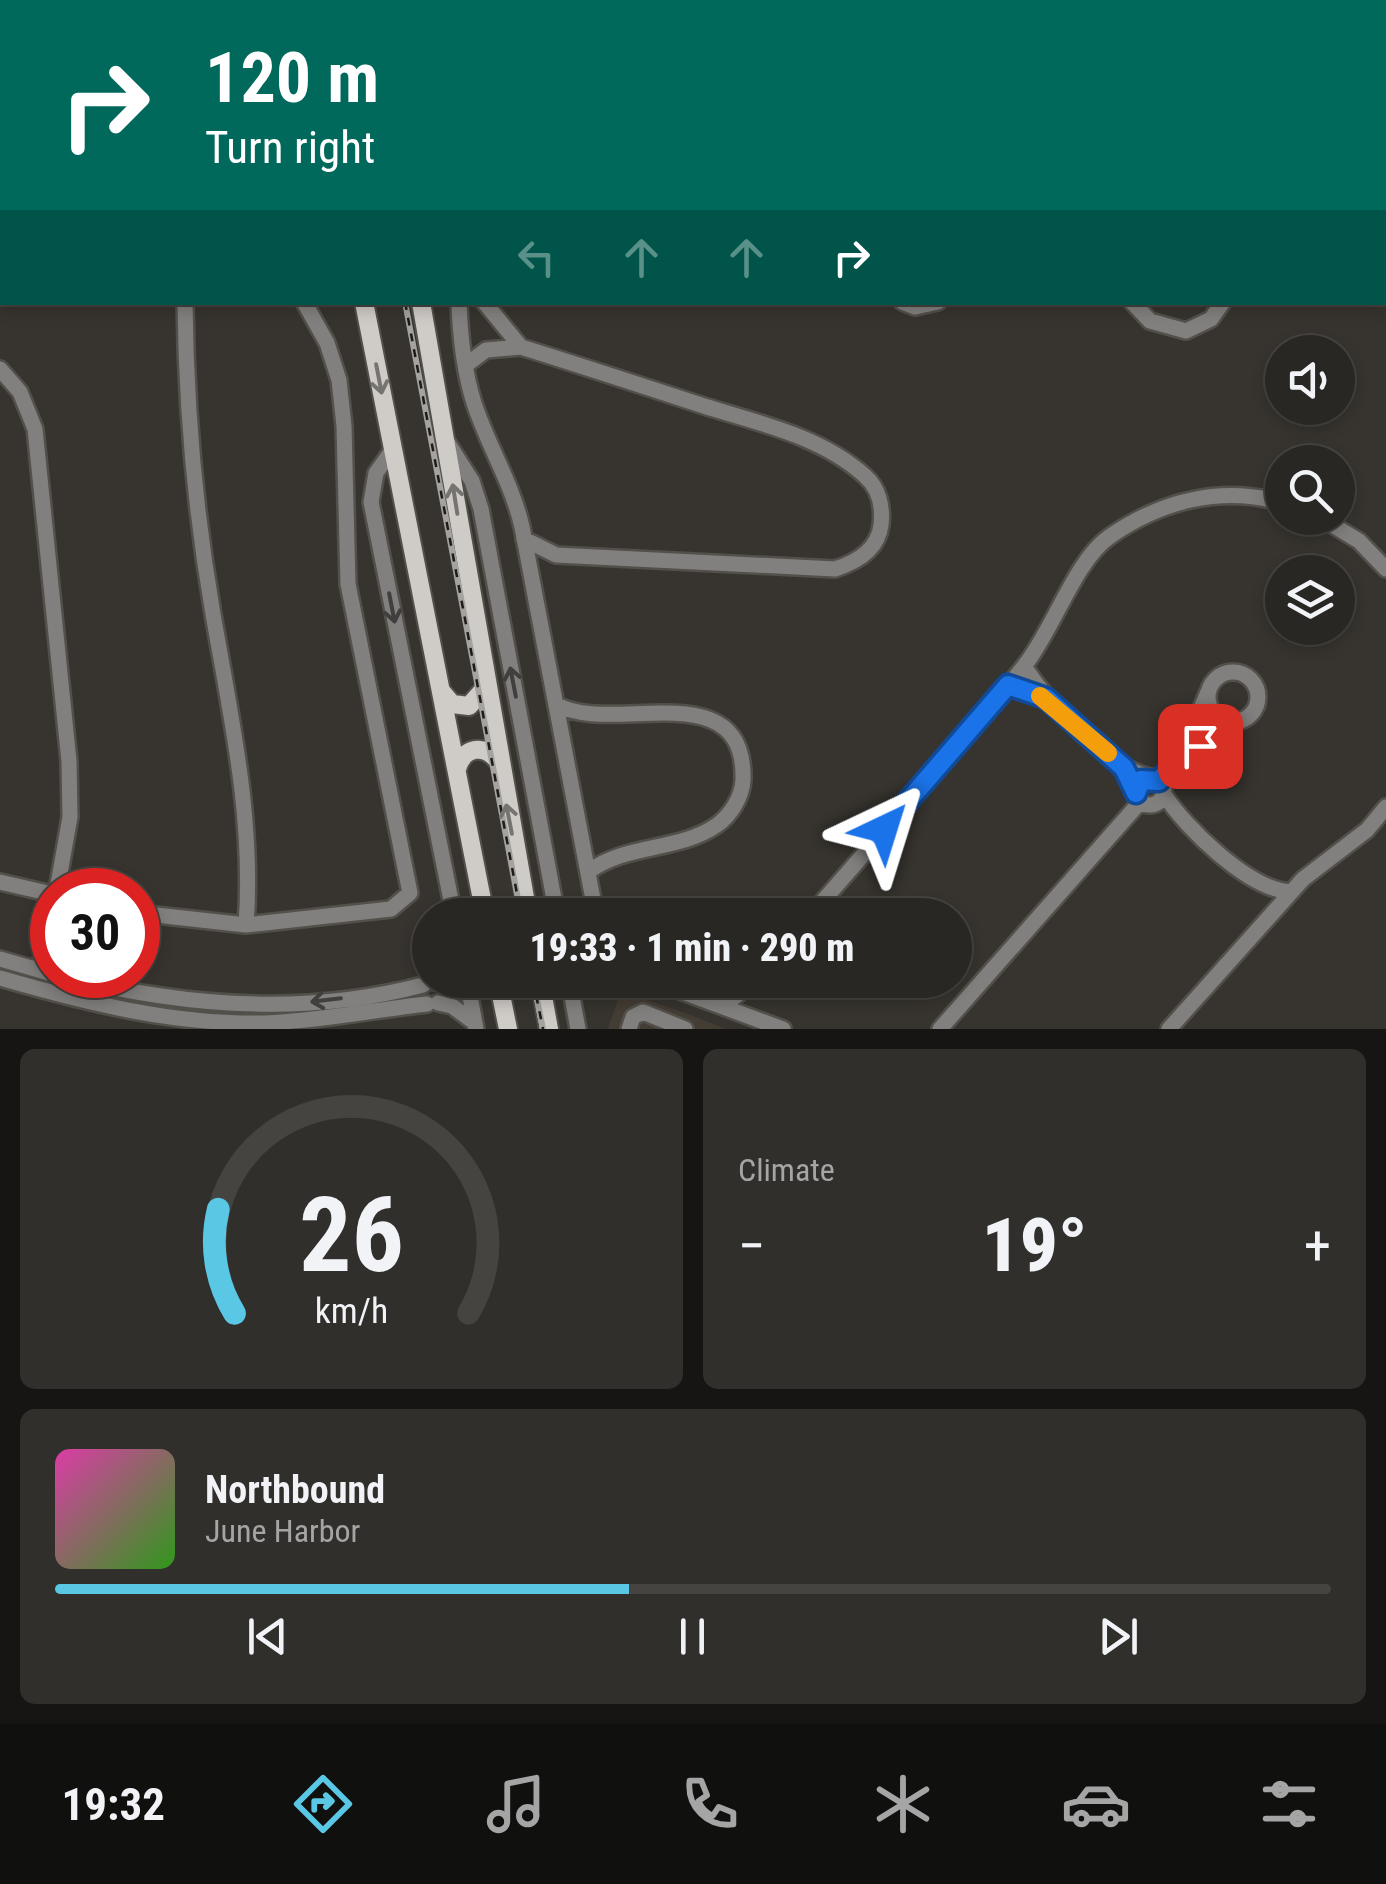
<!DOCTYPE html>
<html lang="en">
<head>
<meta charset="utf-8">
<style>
	body { margin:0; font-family:"Roboto Condensed",sans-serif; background:#312f2b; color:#f1f3f6; height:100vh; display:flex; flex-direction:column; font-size:38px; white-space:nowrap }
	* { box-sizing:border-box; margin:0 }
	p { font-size:32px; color:#a5a5a6 }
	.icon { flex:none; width:55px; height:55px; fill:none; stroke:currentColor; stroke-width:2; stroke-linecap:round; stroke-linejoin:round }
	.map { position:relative; height:1029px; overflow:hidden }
	.sheet { display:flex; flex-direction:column; gap:20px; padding:20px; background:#171513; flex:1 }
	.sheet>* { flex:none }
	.top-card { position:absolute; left:0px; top:0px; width:1388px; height:305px; box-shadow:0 5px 15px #0003,0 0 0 2px #454441; background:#00695c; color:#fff; overflow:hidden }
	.controls { position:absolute; left:1265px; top:335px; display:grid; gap:20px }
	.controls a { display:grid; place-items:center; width:90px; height:90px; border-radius:50%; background:#292723; box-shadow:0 5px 15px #0003,0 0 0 2px #454441; font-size:50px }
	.speed { position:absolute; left:30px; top:868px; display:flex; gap:20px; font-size:50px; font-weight:700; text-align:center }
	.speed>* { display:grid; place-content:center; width:130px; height:130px; border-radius:50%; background:#292723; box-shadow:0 5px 15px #0003,0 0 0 2px #454441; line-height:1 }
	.speed .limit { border:15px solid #d22; background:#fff; color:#111 }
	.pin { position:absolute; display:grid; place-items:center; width:85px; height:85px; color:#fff; margin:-42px; border-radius:20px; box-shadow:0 5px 15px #0006 }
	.me { position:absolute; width:110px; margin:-55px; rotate:41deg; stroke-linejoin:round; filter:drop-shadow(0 0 8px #0008) }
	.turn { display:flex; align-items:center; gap:35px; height:210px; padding:0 40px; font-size:45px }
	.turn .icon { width:130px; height:130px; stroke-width:2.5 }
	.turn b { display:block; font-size:70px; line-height:85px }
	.lanes { display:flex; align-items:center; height:95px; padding:0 40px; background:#0003; justify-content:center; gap:50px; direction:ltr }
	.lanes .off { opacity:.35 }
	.big { font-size:75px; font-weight:800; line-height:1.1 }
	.sheet .card { flex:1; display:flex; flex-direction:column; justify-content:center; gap:15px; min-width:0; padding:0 35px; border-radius:15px; background:#312f2b }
	.sheet .dial { align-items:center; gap:0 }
	.dial svg { height:260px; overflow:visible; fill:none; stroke:#454441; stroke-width:7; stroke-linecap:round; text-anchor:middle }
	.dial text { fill:#f1f3f6; stroke:none }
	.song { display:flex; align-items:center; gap:30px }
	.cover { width:120px; height:120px; border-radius:15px; background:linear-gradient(135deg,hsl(320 70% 55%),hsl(110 70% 35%)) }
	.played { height:10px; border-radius:5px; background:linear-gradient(90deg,#5ac8e5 45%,#454441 45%) }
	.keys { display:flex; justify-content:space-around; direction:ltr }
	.heat { display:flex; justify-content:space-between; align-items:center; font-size:55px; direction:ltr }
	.sheet .tiles { flex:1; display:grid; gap:20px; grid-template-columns:1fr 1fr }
	.card:last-child { grid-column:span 2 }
	.trip { position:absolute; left:412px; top:898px; width:560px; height:100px; border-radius:50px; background:#292723; box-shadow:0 5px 15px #0003,0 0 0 2px #454441; font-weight:800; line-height:100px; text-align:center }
	.tab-bar { display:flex; height:160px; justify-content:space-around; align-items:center; background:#10100e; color:#a5a5a6 }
	.tab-bar .icon { width:70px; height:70px }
	.tab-bar .selected { color:#5ac8e5 }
	.tab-bar b { font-size:45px; color:#f1f3f6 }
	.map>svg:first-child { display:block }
</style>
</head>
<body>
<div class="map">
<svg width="1386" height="1029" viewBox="0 0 1386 1029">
	<rect width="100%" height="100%" fill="#37342f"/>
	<path fill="#443d34" d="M 621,991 L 688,1014 L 726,1029 L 608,1029 Z"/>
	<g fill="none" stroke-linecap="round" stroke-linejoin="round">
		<g stroke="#53504b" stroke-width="20">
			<path id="minor" d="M 507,0 L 507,2
				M 822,0 L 823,2
				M 1076,0 L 1077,2
				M 42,2 L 42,0
				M 178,2 L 180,0
				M 618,2 L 624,0
				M 699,2 L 706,0
				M 839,2 L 840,0
				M 1258,2 L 1259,0
				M 0,56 L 2,56
				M 0,93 L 2,93
				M 0,130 L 2,129
				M 0,165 L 2,165
				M 185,302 C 186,407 195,511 213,614 C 231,718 254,819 246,925
				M 459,302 C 460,336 464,371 474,403 C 488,446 512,483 522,527 L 596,915
				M 484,302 L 521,347
				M 902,302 L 915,307 L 938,302
				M 1132,302 L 1150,321 L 1186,331 L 1211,319 L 1223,302
				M 466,365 L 486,350 L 521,347 C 582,366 643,386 704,406 C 758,423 821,436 865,476 C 879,488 883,507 881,525 C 878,550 857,562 835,569 L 556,555 L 524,539
				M 0,369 L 20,392 L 35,429 L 69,761 L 70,817 L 57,890
				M 446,440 L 472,481 L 481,509 L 557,915
				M 393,449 L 376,473 L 371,502 L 454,915
				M 1321,518 L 1359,541 L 1386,569
				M 1024,666 C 1048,703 1107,767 1150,777
				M1208 697a25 25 0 1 1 50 0a25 25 0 1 1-50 0Z
				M 556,704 C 609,737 746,670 743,780 C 742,797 731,815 717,825 C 678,852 627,843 588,872
				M 1181,755 L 1238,721
				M1136 791a14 14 0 1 1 28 0a14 14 0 1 1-28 0Z
				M 1159,781 L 1181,755 L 1208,692
				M 1164,794 C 1186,829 1249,889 1290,892
				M 0,882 L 52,894
				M 138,913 L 246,925 L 391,909 L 410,893 L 348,584 L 344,426 L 339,380 L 327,343 L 304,302
				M 811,915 C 882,832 957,751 1025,665 C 1053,630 1075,561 1109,537 C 1160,501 1222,485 1282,503
				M 0,959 L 49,973
				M 39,970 L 52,911
				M 58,975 C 177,1006 302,1017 423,985
				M 0,978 C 87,1003 174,1025 265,1023 C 319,1021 373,1010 427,1004
				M 467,980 L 476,1029
				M 569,980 L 578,1029
				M 650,980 L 783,1029
				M 434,982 L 437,980
				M 438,1003 L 452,1006 L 475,1023
				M 725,1005 L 755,980
				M 629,1029 L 633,1017 L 643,1012 L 685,1029
				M 940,1029 L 1141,801
				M 1169,1029 L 1303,879 L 1367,830 L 1386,807"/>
		</g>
		<g stroke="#53504b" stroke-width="22">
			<path id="major" d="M 307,0 L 307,2
				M 366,0 L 367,2
				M 364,302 L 485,915
				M 421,302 L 528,915
				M 442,692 L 452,704 L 469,706 L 485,688
				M 457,769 C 463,747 484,743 498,761
				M 498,980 L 508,1029
				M 540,980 L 549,1029"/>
		</g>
		<use href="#minor" stroke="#82807e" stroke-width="15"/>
		<use href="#major" stroke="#cfcbc7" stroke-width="18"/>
		<g stroke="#a5a39f" stroke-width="6">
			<path id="rail" d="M 338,0 L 339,2
				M 405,302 L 521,915
				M 533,980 L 543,1029"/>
		</g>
		<use href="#rail" stroke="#1d1c1a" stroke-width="2.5" stroke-dasharray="8" stroke-linecap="butt"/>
	</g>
	<defs><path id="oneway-shaft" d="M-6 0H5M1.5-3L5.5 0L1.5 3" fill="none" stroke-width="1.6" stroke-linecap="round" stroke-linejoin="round" transform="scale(2.5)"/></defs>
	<g stroke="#767470">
		<use href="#oneway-shaft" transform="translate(379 379) rotate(79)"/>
		<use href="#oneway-shaft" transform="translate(455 499) rotate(-99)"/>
		<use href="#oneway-shaft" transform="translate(509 819) rotate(-101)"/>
	</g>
	<g stroke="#403f3d">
		<use href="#oneway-shaft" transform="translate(392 608) rotate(79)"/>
		<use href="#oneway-shaft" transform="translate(513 682) rotate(-101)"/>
		<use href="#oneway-shaft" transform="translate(326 1000) rotate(173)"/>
	</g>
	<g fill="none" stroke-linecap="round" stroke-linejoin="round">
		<g stroke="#114b97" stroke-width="25">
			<path id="route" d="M 884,829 L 1008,685 L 1046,698 L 1124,768 L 1136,793 L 1141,780 L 1159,781 L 1182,754 L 1200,746"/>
		</g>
		<use href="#route" stroke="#1a73e8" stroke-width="18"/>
		<path stroke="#f59e0b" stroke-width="18" d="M 1040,696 L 1108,753"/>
	</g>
</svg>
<div class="controls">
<a><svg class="icon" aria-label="sound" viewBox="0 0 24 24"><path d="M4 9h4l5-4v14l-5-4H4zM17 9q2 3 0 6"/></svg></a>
<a><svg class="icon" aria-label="search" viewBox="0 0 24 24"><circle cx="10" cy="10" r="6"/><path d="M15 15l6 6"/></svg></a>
<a><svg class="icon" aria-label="layers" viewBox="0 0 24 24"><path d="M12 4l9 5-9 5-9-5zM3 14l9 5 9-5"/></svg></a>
</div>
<div class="speed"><div class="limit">30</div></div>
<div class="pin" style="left:1200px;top:746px;background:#d93025"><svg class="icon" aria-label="arrive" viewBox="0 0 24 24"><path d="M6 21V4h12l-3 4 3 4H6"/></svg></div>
<svg class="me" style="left:884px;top:829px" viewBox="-20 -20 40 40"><path d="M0-17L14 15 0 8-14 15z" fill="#1a73e8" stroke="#fff" stroke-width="4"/></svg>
<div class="trip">19:33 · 1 min · 290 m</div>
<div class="top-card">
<div class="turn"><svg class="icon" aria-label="right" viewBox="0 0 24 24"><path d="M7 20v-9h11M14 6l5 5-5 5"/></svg><div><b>120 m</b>Turn right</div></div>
<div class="lanes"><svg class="icon off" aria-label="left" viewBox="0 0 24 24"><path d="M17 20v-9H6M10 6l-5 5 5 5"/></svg><svg class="icon off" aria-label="ahead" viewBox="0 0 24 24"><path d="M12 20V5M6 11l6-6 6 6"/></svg><svg class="icon off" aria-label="ahead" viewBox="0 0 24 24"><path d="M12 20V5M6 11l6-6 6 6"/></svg><svg class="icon" aria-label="right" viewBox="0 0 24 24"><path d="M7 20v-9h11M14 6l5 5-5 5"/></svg></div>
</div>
</div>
<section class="sheet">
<div class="tiles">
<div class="card dial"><svg viewBox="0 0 100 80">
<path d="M14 69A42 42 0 1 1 86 69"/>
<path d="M14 69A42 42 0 0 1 9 37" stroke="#5ac8e5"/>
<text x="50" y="56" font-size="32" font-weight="700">26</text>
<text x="50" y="72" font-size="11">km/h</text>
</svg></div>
<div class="card"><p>Climate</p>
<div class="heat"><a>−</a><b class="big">19°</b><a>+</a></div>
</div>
<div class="card">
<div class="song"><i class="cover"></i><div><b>Northbound</b><p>June Harbor</p></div></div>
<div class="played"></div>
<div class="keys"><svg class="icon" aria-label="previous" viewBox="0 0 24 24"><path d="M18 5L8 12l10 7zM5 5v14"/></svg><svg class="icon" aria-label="pause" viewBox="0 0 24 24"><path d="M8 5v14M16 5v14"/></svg><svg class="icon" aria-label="next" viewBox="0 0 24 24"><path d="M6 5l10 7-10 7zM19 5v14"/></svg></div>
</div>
</div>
</section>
<nav class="tab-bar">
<b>19:32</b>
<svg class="icon selected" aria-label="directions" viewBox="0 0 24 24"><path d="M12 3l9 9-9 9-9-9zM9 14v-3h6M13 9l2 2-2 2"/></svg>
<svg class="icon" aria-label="music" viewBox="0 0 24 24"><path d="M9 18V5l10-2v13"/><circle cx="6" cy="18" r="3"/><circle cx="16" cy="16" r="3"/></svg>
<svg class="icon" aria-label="phone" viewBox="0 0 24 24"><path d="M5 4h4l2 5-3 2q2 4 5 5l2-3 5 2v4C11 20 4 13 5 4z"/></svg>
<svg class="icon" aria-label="climate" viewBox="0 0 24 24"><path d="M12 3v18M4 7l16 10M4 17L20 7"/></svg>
<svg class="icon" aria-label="car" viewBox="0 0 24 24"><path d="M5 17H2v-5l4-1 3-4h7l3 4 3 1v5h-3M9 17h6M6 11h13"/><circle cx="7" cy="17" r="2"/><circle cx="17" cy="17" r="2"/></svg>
<svg class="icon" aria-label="filters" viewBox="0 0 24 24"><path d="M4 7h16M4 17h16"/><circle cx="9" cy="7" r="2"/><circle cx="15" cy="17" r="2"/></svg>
</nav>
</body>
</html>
